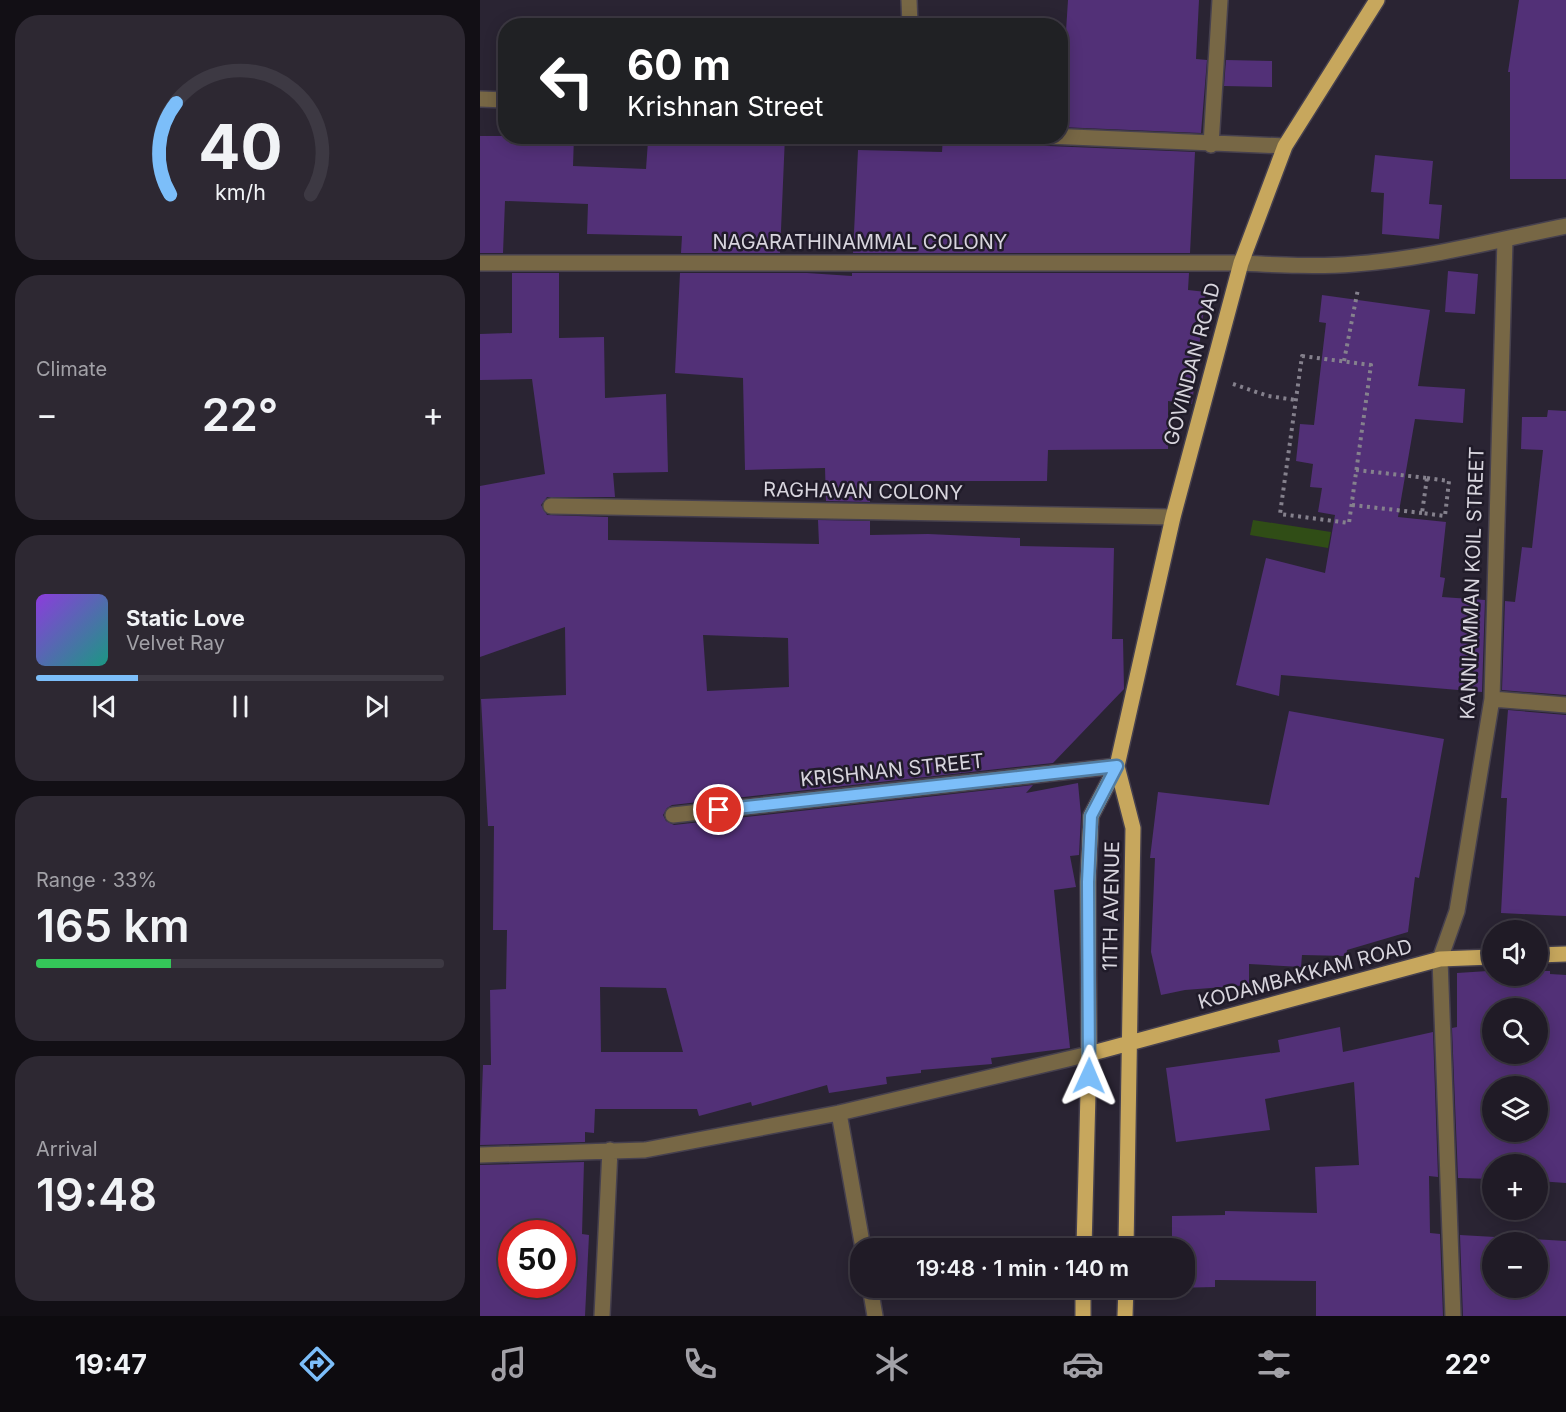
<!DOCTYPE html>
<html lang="en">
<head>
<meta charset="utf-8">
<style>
	body { margin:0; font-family:Inter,sans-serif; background:#2d2832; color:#f1f3f6; height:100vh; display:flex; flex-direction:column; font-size:22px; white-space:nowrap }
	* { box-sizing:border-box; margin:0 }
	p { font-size:20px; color:#a2a1a7 }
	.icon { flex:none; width:33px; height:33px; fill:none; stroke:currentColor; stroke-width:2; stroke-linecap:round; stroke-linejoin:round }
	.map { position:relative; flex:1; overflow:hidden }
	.details { display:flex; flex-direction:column; gap:15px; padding:15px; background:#120f15; width:480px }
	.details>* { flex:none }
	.banner { position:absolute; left:18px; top:18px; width:570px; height:126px; border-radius:24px; box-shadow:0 3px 15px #0003,0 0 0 2px #3d3943; background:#202124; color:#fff; overflow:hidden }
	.tools { position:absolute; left:1002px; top:920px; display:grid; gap:12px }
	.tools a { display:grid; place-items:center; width:66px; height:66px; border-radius:50%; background:#201b26; box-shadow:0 3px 15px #0003,0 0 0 2px #3d3943; font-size:30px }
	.speed { position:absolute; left:18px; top:1220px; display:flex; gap:12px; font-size:30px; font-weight:700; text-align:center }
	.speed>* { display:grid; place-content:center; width:78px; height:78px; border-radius:50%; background:#201b26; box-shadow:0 3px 15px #0003,0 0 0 2px #3d3943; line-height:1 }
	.speed .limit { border:9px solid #d22; background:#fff; color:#111 }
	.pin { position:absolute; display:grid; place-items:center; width:51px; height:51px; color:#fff; margin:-26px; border:3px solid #fff; border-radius:50%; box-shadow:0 2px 6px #0007 }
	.me { position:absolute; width:66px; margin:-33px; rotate:1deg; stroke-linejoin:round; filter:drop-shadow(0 0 4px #0008) }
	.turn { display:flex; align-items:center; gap:21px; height:126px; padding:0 30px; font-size:27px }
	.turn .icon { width:78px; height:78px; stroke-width:2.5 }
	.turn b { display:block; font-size:42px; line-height:51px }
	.big { font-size:45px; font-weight:600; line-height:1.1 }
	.details .card { flex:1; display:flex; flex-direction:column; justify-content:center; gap:9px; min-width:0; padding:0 21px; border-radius:24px; background:#2d2832 }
	.details .dial { align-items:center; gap:0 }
	.dial svg { height:156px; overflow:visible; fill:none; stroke:#3d3943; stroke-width:7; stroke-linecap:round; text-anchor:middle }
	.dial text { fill:#f1f3f6; stroke:none }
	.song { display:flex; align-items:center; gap:18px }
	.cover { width:72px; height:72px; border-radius:9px; background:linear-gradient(135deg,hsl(270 70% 55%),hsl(170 70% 35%)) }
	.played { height:6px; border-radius:3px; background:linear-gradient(90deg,#7cbef9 25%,#3d3943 25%) }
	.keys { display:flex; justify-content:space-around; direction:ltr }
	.heat { display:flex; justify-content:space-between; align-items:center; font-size:33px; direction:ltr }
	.charge { height:9px; border-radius:4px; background:linear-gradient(90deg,#34c759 33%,#3d3943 0) }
	.trip { position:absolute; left:370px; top:1238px; width:345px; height:60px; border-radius:24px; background:#201b26; box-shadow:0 3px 15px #0003,0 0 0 2px #3d3943; font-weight:600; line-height:60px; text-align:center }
	.tabs { display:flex; height:96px; justify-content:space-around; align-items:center; background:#0d0b0f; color:#a2a1a7 }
	.tabs .icon { width:42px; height:42px }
	.tabs .selected { color:#7cbef9 }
	.tabs b { font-size:27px; color:#f1f3f6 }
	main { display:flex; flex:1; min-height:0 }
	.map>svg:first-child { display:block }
</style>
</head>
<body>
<main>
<section class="details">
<div class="card dial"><svg viewBox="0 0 100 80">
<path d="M14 69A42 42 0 1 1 86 69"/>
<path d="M14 69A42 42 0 0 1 17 22" stroke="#7cbef9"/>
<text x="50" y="56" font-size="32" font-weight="700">40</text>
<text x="50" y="72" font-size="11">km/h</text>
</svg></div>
<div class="card"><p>Climate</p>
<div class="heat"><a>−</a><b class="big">22°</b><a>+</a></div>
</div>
<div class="card">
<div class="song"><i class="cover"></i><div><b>Static Love</b><p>Velvet Ray</p></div></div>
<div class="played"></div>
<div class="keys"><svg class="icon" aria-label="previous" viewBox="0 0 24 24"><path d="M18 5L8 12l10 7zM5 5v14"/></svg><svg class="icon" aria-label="pause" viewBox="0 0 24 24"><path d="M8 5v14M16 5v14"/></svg><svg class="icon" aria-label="next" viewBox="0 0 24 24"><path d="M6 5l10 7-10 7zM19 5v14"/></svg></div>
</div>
<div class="card"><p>Range · 33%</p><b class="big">165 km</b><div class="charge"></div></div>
<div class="card"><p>Arrival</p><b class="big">19:48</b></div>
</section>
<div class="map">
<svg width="1086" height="1316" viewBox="0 0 1086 1316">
	<rect width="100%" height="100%" fill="#2a2433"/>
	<path fill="#304d16" d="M 773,520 L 851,532 L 848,548 L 770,535 Z"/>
	<path fill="#523077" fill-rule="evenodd" d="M 588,0 L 719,0 L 716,59 L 727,60 L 721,133 L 580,127 L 580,78 L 583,78 Z
		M 1039,0 L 1086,0 L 1086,179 L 1030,179 L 1030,72 L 1028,72 Z
		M 746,60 L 792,61 L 792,87 L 744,86 Z
		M 0,136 L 94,136 L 93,166 L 166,169 L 168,141 L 219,144 L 219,136 L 305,136 L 300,253 L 201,253 L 202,236 L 107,234 L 108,204 L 25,201 L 23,253 L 0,253 Z
		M 463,136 L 507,136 L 507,141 L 568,146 L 715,152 L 710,253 L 373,253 L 378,150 L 462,152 Z
		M 895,155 L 953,161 L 949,204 L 962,205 L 959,239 L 902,234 L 904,193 L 891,192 Z
		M 968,271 L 998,274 L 995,314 L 965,312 Z
		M 32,273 L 79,273 L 79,338 L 124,337 L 125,398 L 186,394 L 188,472 L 133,473 L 135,497 L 67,497 L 61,505 L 67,515 L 128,517 L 128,540 L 339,544 L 338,520 L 390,521 L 390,535 L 448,534 L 540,538 L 540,546 L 634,548 L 632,639 L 643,639 L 644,689 L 573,763 L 192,805 L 187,808 L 183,815 L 186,821 L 194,825 L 553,785 L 546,793 L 598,783 L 601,815 L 599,855 L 590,856 L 596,887 L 574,890 L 590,1048 L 511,1058 L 512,1064 L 441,1070 L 441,1073 L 406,1077 L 407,1084 L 349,1093 L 347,1085 L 272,1106 L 271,1102 L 219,1116 L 217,1109 L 115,1109 L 114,1133 L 105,1132 L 105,1142 L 0,1145 L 3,1065 L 11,1065 L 10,990 L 26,989 L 27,930 L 13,930 L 14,826 L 8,826 L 1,699 L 86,695 L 85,627 L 0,657 L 0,486 L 65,474 L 52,379 L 0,380 L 0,334 L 32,333 ZM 223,635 L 308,638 L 309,687 L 227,691 ZM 120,987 L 186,988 L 203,1052 L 121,1052 Z
		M 200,273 L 327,273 L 372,276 L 372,273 L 709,273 L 708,290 L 726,292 L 712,404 L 688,401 L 688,449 L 568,450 L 567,481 L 390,481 L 390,502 L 346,501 L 345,468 L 265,470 L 263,378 L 195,373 Z
		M 842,295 L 950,310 L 938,386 L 985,389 L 983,423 L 935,419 L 918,517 L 966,522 L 960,577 L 965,578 L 962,597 L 1005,600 L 1002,692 L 801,675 L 799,696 L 756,685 L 786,558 L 845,573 L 855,515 L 838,512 L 842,488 L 830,487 L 833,464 L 816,461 L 820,424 L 834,425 L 846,323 L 839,322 Z
		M 1068,410 L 1086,411 L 1086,695 L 1022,690 L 1025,601 L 1035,602 L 1042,547 L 1052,548 L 1063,450 L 1041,449 L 1042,417 L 1067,417 Z
		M 1028,710 L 1086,715 L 1086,916 L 1021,913 L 1027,798 L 1021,798 Z
		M 809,711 L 964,739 L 939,878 L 935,877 L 928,932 L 867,950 L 866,956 L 822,955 L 821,967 L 769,964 L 769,985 L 705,990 L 681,995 L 671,952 L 675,858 L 670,858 L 678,792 L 789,805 Z
		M 1008,971 L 1012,971 L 1012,975 L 1058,975 L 1058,971 L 1070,971 L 1070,974 L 1086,975 L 1086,1183 L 1058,1181 L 1058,1164 L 1012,1164 L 1012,1179 L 978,1178 L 972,1028 L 977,1027 L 977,973 ZM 1012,1008 L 1058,1008 L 1058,1053 L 1012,1053 ZM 1012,1086 L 1058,1086 L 1058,1131 L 1012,1131 Z
		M 860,1027 L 863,1052 L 953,1032 L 958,1177 L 949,1176 L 950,1233 L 960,1234 L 963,1316 L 836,1316 L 836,1281 L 735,1280 L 735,1287 L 693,1288 L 705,1287 L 705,1248 L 692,1248 L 692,1216 L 745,1215 L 745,1211 L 837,1213 L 835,1167 L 879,1165 L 874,1082 L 785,1099 L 790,1130 L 696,1142 L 686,1068 L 800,1052 L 798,1040 Z
		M 104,1162 L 102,1234 L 109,1235 L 105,1316 L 0,1316 L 0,1165 ZM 32,1233 L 82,1233 L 82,1284 L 32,1284 Z
		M 980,1235 L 1086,1241 L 1086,1316 L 983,1316 ZM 1012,1242 L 1058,1242 L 1058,1287 L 1012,1287 Z"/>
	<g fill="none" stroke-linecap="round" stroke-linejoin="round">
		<g stroke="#46404e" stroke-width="18">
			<path id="minor" d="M 429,0 L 430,26
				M 0,99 L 26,100
				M 568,136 L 805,146
				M 731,145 L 740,0
				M 0,263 L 761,263 C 799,265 837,267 875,264 C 946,259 1016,240 1086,226
				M 71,506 L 693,517
				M 1012,699 L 1086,705
				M 193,815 L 637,766
				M 359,1113 L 383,1248
				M 0,1155 L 165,1150 L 359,1113 L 609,1054
				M 390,1287 L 395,1316
				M 122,1316 L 130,1150
				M 973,1316 L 960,959 L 977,911 L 1012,699 L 1025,239"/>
		</g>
		<g stroke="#46404e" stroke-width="18">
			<path id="major" d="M 637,766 L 653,828 L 646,1248
				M 1058,955 L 1086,954
				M 609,1054 L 960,959 L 1012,957
				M 604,1248 L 609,1054 L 608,882 L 611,816 L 637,766 L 693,517 L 761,263 L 805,146 L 897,0
				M 603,1316 L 603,1287
				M 645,1316 L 646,1287"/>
		</g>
		<path stroke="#85818d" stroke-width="4" stroke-dasharray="3 4.5" stroke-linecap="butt" d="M 822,356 L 891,365 L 869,523 L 800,514 Z
			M 864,361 L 878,289
			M 753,384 L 788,396 L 816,400
			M 876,470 L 947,478
			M 947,478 L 969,481 L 965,516 L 942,513 Z
			M 872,505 L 942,513"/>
		<use href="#minor" stroke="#776745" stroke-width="15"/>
		<use href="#major" stroke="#c7a75d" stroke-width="15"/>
	</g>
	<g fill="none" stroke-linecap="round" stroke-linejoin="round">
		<g stroke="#517ca2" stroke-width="15">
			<path id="route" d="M 239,810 L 637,766 L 611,816 L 608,882 L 609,1076"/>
		</g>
		<use href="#route" stroke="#7cbef9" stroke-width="10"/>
	</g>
	<g text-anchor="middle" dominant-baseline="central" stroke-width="5" stroke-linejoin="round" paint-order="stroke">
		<g font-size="20" fill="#d8d5de" stroke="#201b29">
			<text x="380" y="242">NAGARATHINAMMAL COLONY</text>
			<text transform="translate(712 364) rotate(-75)">GOVINDAN ROAD</text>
			<text transform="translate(383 491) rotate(1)">RAGHAVAN COLONY</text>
			<text transform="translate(992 583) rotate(-88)">KANNIAMMAN KOIL STREET</text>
			<text transform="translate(412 770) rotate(-6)">KRISHNAN STREET</text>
			<text transform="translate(631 906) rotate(-89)">11TH AVENUE</text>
			<text transform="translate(825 974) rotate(-15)">KODAMBAKKAM ROAD</text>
		</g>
	</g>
</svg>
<div class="tools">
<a><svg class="icon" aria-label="sound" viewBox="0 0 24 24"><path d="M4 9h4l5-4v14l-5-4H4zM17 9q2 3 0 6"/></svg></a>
<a><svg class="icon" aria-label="search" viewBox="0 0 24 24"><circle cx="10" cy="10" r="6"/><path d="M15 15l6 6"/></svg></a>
<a><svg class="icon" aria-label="layers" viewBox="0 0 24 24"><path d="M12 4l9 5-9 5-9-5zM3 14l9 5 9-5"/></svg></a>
<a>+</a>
<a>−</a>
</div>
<div class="speed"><div class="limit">50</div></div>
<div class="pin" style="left:239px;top:810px;background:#d93025"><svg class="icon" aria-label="arrive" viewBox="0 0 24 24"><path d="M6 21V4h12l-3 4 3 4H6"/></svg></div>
<svg class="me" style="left:609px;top:1076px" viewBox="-20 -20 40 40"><path d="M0-17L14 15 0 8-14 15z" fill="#7cbef9" stroke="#fff" stroke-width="4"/></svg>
<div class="trip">19:48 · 1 min · 140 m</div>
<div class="banner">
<div class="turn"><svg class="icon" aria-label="left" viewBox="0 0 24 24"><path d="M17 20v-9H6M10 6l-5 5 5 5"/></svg><div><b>60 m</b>Krishnan Street</div></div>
</div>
</div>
</main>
<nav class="tabs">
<b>19:47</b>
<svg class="icon selected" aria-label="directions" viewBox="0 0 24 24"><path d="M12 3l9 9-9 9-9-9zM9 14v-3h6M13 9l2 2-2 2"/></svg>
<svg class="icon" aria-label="music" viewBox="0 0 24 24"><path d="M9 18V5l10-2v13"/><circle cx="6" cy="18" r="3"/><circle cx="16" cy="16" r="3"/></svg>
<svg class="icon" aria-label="phone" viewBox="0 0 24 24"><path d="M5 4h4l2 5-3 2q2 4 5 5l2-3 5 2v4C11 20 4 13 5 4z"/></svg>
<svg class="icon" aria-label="climate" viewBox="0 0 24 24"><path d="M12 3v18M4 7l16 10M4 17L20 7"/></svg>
<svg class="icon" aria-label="car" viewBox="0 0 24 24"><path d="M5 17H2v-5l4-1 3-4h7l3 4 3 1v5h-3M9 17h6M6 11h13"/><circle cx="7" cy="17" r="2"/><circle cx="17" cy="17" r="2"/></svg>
<svg class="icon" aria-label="filters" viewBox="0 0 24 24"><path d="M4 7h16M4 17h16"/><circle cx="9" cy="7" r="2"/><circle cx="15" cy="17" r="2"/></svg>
<b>22°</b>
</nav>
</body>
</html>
